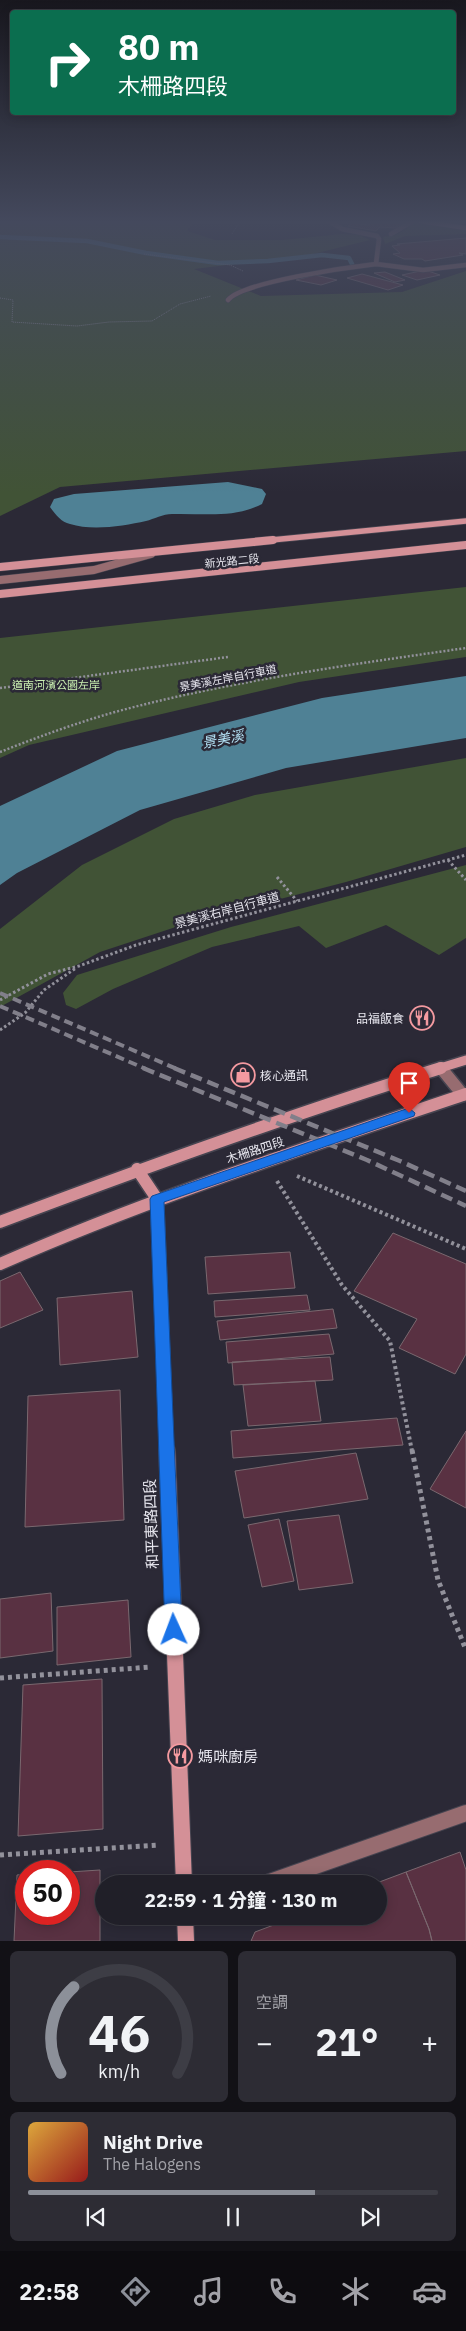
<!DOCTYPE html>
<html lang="zh-TW">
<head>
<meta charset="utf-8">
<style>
	body { margin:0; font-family:"IBM Plex Sans","Noto Sans TC",sans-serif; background:#2d2c34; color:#f1f3f6; height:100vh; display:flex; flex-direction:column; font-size:19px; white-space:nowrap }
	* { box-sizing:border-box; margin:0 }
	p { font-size:16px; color:#a2a2a8 }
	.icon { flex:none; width:28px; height:28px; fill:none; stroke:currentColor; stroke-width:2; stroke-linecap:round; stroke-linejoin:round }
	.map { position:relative; height:1941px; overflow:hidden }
	.sheet { display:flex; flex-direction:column; gap:10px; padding:10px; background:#121116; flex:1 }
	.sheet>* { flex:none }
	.guide { position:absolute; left:10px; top:10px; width:446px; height:105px; border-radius:5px; box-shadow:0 2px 12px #0003,0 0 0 1px #3d3d45; background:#0b6e4f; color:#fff; overflow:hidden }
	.speed { position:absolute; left:15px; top:1860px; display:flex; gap:10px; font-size:25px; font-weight:700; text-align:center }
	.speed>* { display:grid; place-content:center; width:65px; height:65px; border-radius:50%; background:#201f28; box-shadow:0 2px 12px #0003,0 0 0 1px #3d3d45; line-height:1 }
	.speed .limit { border:8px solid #d22; background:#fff; color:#111 }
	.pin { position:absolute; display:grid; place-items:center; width:42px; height:42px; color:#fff; margin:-51px -21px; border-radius:50% 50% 50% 0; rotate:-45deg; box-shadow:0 0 5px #0007 }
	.pin .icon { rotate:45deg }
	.me { position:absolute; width:55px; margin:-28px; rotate:358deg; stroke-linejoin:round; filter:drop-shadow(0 0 4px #0008) }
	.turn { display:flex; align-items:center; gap:18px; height:105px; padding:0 25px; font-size:22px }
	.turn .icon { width:65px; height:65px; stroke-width:2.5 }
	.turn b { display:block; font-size:35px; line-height:42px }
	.big { font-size:38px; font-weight:700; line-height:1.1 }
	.sheet .tile { flex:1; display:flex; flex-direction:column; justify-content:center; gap:8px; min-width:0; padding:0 18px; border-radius:8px; background:#2d2c34 }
	.sheet .dial { align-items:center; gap:0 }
	.dial svg { height:130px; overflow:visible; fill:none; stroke:#3d3d45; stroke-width:7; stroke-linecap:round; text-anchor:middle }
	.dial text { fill:#f1f3f6; stroke:none }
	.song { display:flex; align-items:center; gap:15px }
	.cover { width:60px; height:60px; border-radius:8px; background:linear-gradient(135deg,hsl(40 70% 55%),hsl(0 70% 35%)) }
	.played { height:5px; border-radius:2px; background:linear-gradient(90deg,#8c9099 70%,#3d3d45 70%) }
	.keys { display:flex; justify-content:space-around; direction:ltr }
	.heat { display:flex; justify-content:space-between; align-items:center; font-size:28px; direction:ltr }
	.sheet .tiles { flex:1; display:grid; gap:10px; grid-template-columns:1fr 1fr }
	.tile:last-child { grid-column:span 2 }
	.trip { position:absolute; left:95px; top:1875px; width:292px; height:50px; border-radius:25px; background:#201f28; box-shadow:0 2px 12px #0003,0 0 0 1px #3d3d45; font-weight:700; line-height:50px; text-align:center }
	.menu { display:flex; height:80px; justify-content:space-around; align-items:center; background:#0d0c10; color:#a2a2a8 }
	.menu .icon { width:35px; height:35px }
	.menu .current { color:#8c9099 }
	.menu b { font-size:22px; color:#f1f3f6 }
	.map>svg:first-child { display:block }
</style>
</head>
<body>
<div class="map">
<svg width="466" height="1941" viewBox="0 0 466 1941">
	<rect width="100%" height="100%" fill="#2b2936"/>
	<path fill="#415336" d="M 0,221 L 194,221 L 187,231 L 215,240 L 282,240 L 342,234 L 359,235 L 370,240 L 309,255 L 194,269 L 261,296 L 402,292 L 466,271 L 466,451 L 60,487 L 0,516 Z
		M 415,223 L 466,230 L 466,234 L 405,236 L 385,244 L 383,237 L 396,235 Z
		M 466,587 L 466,657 L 299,682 L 29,745 L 0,758 L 0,638 Z
		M 466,758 L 466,847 L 346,882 L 191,922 L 100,952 L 0,1007 L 0,929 L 82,865 L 174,819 L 255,795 Z
		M 466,865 L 466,938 L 439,955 L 386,925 L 326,948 L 299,926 L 212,947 L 113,989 L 76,1009 L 66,1005 L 63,993 L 77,975 L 231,927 Z"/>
	<path fill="#4f8195" d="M 228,482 L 262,489 L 266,494 L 262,504 C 233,519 203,513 172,514 C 163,514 154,519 146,521 C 124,526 92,531 70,524 C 61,522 55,514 50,507 L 54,499 L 74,494 Z
		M 466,676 L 466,738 L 286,768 L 140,810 L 17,873 L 0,885 L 0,806 L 117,751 L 322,698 Z"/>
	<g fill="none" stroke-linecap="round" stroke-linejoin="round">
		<path stroke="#4f8195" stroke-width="4.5" d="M 0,237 L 87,241 L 146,253 L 218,263 L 268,261 L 322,255 L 349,258 L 353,266"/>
	</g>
	<path fill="#593142" stroke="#7a686f" d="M 375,221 L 401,224 L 395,228 L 380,227 L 376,231 L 348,226 L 353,223 L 368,225 Z
		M 466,238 L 466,254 L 459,253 L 463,255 L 425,261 L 422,259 L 404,259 L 393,254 L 400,253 L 392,246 L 400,245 L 397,244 Z
		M 425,270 L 440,275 L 417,280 L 402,275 Z
		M 385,272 L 405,280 L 395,282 L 374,273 Z
		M 362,274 L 403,285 L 388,290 L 347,278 Z
		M 315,275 L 337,280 L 321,285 L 296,280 Z
		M 393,1233 L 466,1264 L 466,1354 L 455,1374 L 399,1348 L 417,1319 L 354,1291 Z
		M 290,1252 L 295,1288 L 208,1294 L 205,1257 Z
		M 20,1272 L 43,1310 L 0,1328 L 0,1281 Z
		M 132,1291 L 138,1357 L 60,1365 L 57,1298 Z
		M 307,1295 L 310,1310 L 215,1317 L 214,1301 Z
		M 333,1309 L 337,1328 L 220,1340 L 217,1321 Z
		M 329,1334 L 334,1354 L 228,1363 L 226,1342 Z
		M 330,1357 L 333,1380 L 234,1385 L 232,1362 Z
		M 315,1381 L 321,1421 L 248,1426 L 243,1385 Z
		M 120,1390 L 124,1520 L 25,1527 L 28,1396 Z
		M 397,1418 L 403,1445 L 233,1458 L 231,1431 Z
		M 466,1431 L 466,1508 L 430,1489 Z
		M 356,1453 L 368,1499 L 244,1518 L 235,1471 Z
		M 339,1515 L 353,1583 L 299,1590 L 287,1521 Z
		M 279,1519 L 294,1581 L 262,1587 L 248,1525 Z
		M 51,1593 L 53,1651 L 0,1658 L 0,1599 Z
		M 128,1600 L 131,1657 L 57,1665 L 57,1607 Z
		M 102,1679 L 103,1829 L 18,1836 L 23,1685 Z
		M 460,1852 L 466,1870 L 466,1941 L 432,1941 L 429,1929 L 406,1872 Z
		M 100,1870 L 100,1941 L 14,1941 L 17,1875 L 26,1874 L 26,1914 L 69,1914 L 69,1872 Z
		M 406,1872 L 429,1929 L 432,1941 L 251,1941 L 255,1932 L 279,1923 L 277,1918 L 282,1916 L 379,1916 L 379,1884 L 374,1884 Z"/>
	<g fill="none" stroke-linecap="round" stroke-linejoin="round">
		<g stroke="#464450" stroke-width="5.5">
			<path id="lane-far2" d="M 391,234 L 413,221
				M 376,264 L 423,270 L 466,265
				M 228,300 C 242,282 350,267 376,264 L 379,239 L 377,236 L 342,229 L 329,221"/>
		</g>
		<g stroke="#464450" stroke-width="9">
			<path id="lane-far1" d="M 0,580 L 94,570 L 151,554"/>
		</g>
		<g stroke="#464450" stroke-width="18">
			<path id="lane" d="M 264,1884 L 466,1813"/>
		</g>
		<g stroke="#464450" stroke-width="15">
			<path id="street" d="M 441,1068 L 463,1095"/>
		</g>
		<g stroke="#464450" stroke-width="5.5">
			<path id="secondary-far5" d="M 420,221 L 466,228"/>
		</g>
		<g stroke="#464450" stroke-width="7">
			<path id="secondary-far4" d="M 261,541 L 466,521"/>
		</g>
		<g stroke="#464450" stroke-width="9">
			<path id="secondary-far3" d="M 0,567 L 273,540
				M 0,594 L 466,545"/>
		</g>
		<g stroke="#464450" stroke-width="12">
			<path id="secondary-far2" d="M 437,1069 L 466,1060"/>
		</g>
		<g stroke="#464450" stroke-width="15">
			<path id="secondary-far1" d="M 137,1169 L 157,1199 L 167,1451
				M 0,1222 C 146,1167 292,1114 441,1068
				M 0,1264 C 152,1197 309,1147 466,1094"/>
		</g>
		<g stroke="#464450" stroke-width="18">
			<path id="secondary" d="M 167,1450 L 184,1884
				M 185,1916 L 186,1941"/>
		</g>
		<path stroke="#92919b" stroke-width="1" stroke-dasharray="1 1" stroke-linecap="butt" d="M 232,234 L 240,221
			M 144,254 L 230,265 L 243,271
			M 0,298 L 13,300 L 12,322 L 77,326 L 109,322 L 152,321 L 180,304 L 211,296"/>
		<path stroke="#92919b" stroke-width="2.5" stroke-dasharray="2 2" stroke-linecap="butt" d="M 0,688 L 228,657
			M 0,752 C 38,737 76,723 115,712 C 230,681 348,665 466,648"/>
		<path stroke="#92919b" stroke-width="3" stroke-dasharray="2.5 2.5" stroke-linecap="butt" d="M 448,860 L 466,880
			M 277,877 L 297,901
			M 0,1000 L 48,974 L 79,966 L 136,945 L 466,855
			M 0,1030 L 25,1013 L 44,990 L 76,968"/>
		<path stroke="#92919b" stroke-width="4" stroke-dasharray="3 3" stroke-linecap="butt" d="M 297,1176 L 466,1249
			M 277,1181 L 342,1285 L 390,1341 L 412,1451"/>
		<path stroke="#92919b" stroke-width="5" stroke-dasharray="4 4" stroke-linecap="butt" d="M 412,1450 L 438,1580 L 466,1650
			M 0,1678 L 151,1667
			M 0,1855 L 159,1845"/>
		<use href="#lane-far2" stroke="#976c70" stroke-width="4.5"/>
		<use href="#lane-far1" stroke="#976c70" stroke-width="8"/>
		<use href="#lane" stroke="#976c70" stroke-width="16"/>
		<use href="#street" stroke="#976c70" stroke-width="12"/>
		<use href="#secondary-far5" stroke="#d49097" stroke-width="4.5"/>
		<use href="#secondary-far4" stroke="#d49097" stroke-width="5.5"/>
		<use href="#secondary-far3" stroke="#d49097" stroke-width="8"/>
		<use href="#secondary-far2" stroke="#d49097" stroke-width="9"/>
		<use href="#secondary-far1" stroke="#d49097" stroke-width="12"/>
		<use href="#secondary" stroke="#d49097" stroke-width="16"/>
		<path stroke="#817f8a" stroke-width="4" stroke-dasharray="9 5" stroke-linecap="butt" d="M 0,993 L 177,1069
			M 0,1006 L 146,1069"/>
		<path stroke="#817f8a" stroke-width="4.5" stroke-dasharray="12 6" stroke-linecap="butt" d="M 143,1068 L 367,1160 L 466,1206
			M 174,1068 L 400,1161 L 466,1191"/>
	</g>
	<linearGradient id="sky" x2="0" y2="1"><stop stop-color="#18171e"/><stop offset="0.45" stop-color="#44495d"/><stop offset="1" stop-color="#44495d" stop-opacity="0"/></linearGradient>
	<rect width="466" height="493" fill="url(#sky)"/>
	<path fill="#1a73e8" stroke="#114b97" d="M 409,1108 L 415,1113 L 414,1116 L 164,1202 L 182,1630 L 180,1635 L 174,1638 L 167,1635 L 165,1630 L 150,1199 L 152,1196 Z"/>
	<defs>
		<g id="restaurant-ring" transform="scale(1.25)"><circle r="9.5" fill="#2b2936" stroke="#f49aa0" stroke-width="1.5"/><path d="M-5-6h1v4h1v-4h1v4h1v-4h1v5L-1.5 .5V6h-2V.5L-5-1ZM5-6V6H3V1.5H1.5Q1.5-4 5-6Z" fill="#f49aa0"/></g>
		<g id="shop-ring" transform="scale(1.25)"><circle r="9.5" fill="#2b2936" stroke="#f49aa0" stroke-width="1.5"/><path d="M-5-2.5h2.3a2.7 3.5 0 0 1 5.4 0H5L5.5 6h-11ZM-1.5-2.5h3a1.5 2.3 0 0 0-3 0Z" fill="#f49aa0"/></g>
	</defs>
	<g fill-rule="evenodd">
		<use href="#restaurant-ring" x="422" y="1018"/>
		<use href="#shop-ring" x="243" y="1075"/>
		<use href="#restaurant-ring" x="180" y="1756"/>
	</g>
	<g text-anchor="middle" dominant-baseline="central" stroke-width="5" stroke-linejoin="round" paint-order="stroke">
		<g font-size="11" fill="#e9e8f0" stroke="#2b2936">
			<text transform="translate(232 561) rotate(-6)">新光路二段</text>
			<text transform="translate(228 678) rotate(-11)">景美溪左岸自行車道</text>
		</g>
		<g font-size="11" fill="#cbf1b2" stroke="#2b2936">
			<text x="56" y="685">道南河濱公園左岸</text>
		</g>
		<g font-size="12" fill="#e9e8f0" stroke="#2b2936">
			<text transform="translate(227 910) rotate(-15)">景美溪右岸自行車道</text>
			<text transform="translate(255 1150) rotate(-18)">木柵路四段</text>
		</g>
		<g font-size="12" fill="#e9e8f0" stroke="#2b2936" text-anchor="end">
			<text x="404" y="1018">品福飯食</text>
			<text x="260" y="1075" text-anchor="start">核心通訊</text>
		</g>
		<g font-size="14" font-style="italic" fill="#b5e3f7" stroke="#2b2936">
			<text transform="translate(223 739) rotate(-11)">景美溪</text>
		</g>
		<g font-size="15" fill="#e9e8f0" stroke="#2b2936">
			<text transform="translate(151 1524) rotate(-92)">和平東路四段</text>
		</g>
		<g font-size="15" fill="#e9e8f0" stroke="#2b2936" text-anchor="start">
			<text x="198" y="1756">媽咪廚房</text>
		</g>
	</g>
</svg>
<div class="speed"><div class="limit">50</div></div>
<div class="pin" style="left:409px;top:1113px;background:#d93025"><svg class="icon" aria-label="arrive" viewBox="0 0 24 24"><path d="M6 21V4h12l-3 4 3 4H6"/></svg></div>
<svg class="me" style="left:174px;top:1630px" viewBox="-20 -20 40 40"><circle r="19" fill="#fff"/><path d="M0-13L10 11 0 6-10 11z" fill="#1a73e8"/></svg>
<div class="trip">22:59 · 1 分鐘 · 130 m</div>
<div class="guide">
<div class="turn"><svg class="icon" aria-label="right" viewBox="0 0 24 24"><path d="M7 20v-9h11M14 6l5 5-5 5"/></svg><div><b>80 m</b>木柵路四段</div></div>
</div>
</div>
<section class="sheet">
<div class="tiles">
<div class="tile dial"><svg viewBox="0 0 100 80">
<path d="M14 69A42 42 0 1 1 86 69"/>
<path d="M14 69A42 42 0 0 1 22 16" stroke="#8c9099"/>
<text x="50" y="56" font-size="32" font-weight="700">46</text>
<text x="50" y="72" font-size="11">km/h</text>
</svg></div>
<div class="tile"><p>空調</p>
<div class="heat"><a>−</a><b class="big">21°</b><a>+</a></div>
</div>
<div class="tile">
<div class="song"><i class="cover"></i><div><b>Night Drive</b><p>The Halogens</p></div></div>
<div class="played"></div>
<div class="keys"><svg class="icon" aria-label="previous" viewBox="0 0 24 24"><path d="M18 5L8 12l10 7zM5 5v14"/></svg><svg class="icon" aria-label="pause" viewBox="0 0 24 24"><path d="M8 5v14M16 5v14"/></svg><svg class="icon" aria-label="next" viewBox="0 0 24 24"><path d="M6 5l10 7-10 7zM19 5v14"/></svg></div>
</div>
</div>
</section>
<nav class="menu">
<b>22:58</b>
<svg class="icon current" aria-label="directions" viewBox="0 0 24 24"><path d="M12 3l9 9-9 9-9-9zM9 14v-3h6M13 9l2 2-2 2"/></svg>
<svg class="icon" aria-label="music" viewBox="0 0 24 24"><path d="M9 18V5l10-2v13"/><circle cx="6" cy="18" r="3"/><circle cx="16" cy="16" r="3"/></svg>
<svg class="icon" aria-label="phone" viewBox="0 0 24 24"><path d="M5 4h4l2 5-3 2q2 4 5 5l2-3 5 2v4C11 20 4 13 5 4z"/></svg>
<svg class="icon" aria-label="climate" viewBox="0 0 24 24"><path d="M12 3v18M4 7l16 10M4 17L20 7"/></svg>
<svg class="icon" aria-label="car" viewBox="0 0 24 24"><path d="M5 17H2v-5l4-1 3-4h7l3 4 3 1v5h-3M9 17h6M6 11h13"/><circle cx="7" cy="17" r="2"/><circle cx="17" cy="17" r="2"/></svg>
</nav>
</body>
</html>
